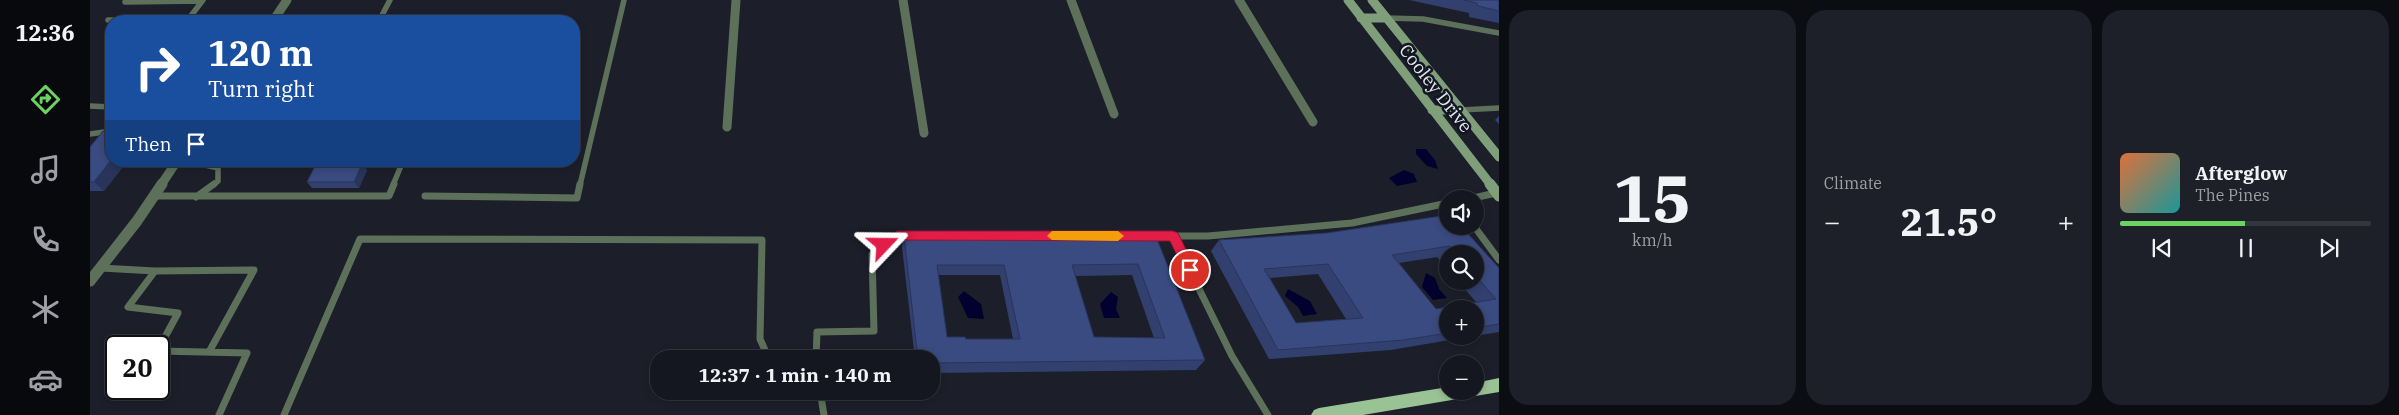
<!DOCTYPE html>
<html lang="en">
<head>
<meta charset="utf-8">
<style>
	body { margin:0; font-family:"IBM Plex Serif",serif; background:#1e2029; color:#f1f3f6; height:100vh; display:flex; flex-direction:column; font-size:19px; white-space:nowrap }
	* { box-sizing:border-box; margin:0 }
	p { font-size:16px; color:#9d9fa5 }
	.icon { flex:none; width:28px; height:28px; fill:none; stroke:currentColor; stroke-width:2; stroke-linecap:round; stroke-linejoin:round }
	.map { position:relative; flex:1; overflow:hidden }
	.panel { display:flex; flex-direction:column; gap:10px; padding:10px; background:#0c0d12; width:900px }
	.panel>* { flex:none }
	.top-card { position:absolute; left:15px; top:15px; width:475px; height:152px; border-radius:20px; box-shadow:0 2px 8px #0003,0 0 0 1px #34363e; background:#1a4fa0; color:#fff; overflow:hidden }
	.tools { position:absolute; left:1349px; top:190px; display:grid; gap:10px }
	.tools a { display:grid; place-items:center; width:45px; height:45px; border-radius:50%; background:#151720; box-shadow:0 2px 8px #0003,0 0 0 1px #34363e; font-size:25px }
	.speed { position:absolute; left:15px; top:335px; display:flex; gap:10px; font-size:25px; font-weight:700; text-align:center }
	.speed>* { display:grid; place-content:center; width:65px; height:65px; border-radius:50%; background:#151720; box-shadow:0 2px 8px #0003,0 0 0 1px #34363e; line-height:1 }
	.speed .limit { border:2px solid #111; border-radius:8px; background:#fff; color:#111 }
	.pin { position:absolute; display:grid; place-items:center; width:42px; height:42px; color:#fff; margin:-21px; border:2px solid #fff; border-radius:50%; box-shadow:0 1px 5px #0007 }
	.me { position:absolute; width:55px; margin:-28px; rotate:67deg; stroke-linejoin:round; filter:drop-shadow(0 0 4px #0008) }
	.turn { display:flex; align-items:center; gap:18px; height:105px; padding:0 20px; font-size:22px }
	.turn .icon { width:65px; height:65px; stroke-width:2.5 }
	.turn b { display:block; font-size:35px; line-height:42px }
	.then { display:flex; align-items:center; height:48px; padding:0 20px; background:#0003; gap:10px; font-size:19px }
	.big { font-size:38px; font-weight:700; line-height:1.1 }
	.panel .card { flex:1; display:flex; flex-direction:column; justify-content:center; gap:8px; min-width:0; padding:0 18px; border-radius:20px; background:#1e2029 }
	.panel .dial { align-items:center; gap:0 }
	.dial b { font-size:65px; line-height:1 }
	.song { display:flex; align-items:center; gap:15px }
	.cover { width:60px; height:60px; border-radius:8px; background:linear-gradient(135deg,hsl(20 70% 55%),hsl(180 70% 35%)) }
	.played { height:5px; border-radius:2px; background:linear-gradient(90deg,#6cd362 50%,#34363e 50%) }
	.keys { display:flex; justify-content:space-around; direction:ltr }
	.heat { display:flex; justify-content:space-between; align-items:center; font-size:28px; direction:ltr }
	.panel .tiles { flex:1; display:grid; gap:10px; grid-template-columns:repeat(3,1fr) }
	.trip { position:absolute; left:560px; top:350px; width:290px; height:50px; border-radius:20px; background:#151720; box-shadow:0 2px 8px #0003,0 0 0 1px #34363e; font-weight:700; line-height:50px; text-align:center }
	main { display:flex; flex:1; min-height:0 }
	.tabs { display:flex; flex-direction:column; width:90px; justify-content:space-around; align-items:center; background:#08090d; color:#9d9fa5 }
	.tabs .icon { width:35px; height:35px }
	.tabs .on { color:#6cd362 }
	.tabs b { font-size:22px; color:#f1f3f6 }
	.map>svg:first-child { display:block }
</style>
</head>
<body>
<main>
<nav class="tabs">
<b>12:36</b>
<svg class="icon on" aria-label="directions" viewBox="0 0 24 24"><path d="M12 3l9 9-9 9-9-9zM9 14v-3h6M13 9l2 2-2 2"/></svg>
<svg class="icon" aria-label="music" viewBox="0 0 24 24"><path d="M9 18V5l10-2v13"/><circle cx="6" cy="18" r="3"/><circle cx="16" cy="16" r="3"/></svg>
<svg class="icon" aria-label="phone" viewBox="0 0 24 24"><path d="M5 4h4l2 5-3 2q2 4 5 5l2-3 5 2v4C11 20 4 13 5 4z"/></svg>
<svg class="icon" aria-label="climate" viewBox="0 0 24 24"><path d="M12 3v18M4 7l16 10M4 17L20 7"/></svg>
<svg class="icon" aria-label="car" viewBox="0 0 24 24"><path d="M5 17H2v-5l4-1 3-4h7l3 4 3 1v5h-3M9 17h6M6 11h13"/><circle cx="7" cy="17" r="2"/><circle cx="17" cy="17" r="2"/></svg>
</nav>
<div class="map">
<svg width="1409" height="415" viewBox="0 0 1409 415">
	<rect width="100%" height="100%" fill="#1c1f2a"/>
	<path fill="#02002e" d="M 1326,149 L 1336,149 L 1345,160 L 1348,169 L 1337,166 L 1326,154 Z
		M 1314,170 L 1324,174 L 1327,182 L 1307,186 L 1299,178 Z
		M 1336,273 L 1345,278 L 1349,289 L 1357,298 L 1343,300 L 1332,287 Z
		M 1198,289 L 1220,301 L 1227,314 L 1213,316 L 1208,307 L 1195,296 Z
		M 874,291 L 891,304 L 894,319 L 878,318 L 868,297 Z
		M 1021,292 L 1028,297 L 1026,309 L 1030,318 L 1014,318 L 1010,304 Z"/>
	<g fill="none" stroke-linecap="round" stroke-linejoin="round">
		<path stroke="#5d715a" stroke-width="5.5" d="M 35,2 L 112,1
			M 1296,18 L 1333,19 L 1409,33
			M 18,20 L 98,20
			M 97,21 L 113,0
			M 289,21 L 300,0
			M 0,106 L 21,107
			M 1371,110 L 1409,108
			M 0,134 L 21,131
			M 98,161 L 128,168 L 128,181 L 123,185
			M 245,161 L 289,161
			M 303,185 L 313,161
			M 490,185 L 534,0"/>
		<path stroke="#5d715a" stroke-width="7" d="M 64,196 L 299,196 L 304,184
			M 335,196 L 487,198 L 490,184
			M 106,197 L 124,184
			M 1379,199 L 1406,193
			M 1384,226 L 1409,260
			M 1057,236 L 1118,236 L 1262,223 L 1358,203
			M 1083,236 L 1142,356 L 1178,415
			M 11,268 L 65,271 L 38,307 L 88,313 L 69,348
			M 65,271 L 164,270 L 119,352
			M 69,351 L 157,353 L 129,415
			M 726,359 L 727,332 L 784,331 L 782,254 L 807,235 L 867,236
			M 730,391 L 734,415
			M 194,415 L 270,239 L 672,240 L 670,339 L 679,359"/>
		<path stroke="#5d715a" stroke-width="9" d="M 813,0 L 834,133
			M 981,0 L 1024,114
			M 1149,0 L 1223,122
			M 183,21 L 197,0
			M 637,127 L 646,0
			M 71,185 L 87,161"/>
		<path stroke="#5d715a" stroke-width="11" d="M 0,281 L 47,221 L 72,184"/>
		<path stroke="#7f9f7b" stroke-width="9" d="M 1258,0 L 1401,185
			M 1282,0 L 1409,157
			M 1271,18 L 1296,18
			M 1342,110 L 1371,110"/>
		<path stroke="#7f9f7b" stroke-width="11" d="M 1400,184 L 1409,196"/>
		<path fill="#9ac395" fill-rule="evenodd" d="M 1409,378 L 1409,392 L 1273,415 L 1221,415 L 1224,410 L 1229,408 L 1358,387 L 1358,391 L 1385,391 L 1385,383 Z"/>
	</g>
	<path fill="#32406f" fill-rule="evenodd" d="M 1319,0 L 1409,0 L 1409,23 L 1379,17 L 1379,13 Z
		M 1409,116 L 1409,124 L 1405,120 Z
		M 0,147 L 21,161 L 47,161 L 45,164 L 35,164 L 14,191 L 0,191 Z
		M 272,164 L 277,170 L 269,188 L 222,188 L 217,182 Z
		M 1358,215 L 1409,268 L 1409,332 L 1385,336 L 1385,309 L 1358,309 L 1358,336 L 1383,336 L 1301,350 L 1179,359 L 1121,251 L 1129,240 L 1237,233 ZM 1358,254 L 1385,254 L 1385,281 L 1368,281 L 1386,302 L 1346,309 L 1309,263 L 1347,257 L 1358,269 ZM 1228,274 L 1256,319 L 1206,323 L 1180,278 Z
		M 1065,234 L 1115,360 L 1106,370 L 841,373 L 841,359 L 825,359 L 812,247 L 814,236 ZM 848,275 L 910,275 L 923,339 L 876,339 L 857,337 ZM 1042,275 L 1064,338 L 1004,337 L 985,276 Z"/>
	<path fill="#29345a" d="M 21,160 L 21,161 L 32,161 L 35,164 L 14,191 L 4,182 Z
		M 272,164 L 277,170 L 269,188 L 264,182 Z"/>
	<path fill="#3a4b81" stroke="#29345a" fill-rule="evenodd" d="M 1374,0 L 1409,0 L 1409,11 L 1388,6 L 1387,3 Z
		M 13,131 L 21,131 L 21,160 L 4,182 L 0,182 L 0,147 Z
		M 226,164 L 272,164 L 264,182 L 217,182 Z
		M 1358,215 L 1358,226 L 1371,226 L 1409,268 L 1409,324 L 1385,328 L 1385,309 L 1358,309 L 1358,333 L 1313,340 L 1188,350 L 1129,240 L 1237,233 ZM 1360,246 L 1366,254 L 1385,254 L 1385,275 L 1406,299 L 1346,309 L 1302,255 ZM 1238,264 L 1273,318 L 1206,323 L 1174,269 Z
		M 1065,234 L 1115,360 L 841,363 L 841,359 L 828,359 L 814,236 ZM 1048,264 L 1075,338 L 1004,337 L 982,265 ZM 847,265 L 914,265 L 930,339 L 876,339 L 875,337 L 857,337 Z"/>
	<path fill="#e11d48" stroke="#92132f" d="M 807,231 L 1083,231 L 1088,233 L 1106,270 L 1104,274 L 1096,274 L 1080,241 L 809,240 L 799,248 L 790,248 L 788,245 Z"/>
	<path fill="#f59e0b" d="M 962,231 L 1028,231 L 1034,236 L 1028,241 L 962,240 L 957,236 Z"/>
	<g text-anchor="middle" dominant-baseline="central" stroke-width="5" stroke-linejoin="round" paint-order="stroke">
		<g font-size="18" fill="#e5e8ef" stroke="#121621">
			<text transform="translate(1346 88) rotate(52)">Cooley Drive</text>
		</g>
	</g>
</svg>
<div class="tools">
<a><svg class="icon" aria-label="sound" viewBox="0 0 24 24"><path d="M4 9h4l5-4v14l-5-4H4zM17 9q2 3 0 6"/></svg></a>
<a><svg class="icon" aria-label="search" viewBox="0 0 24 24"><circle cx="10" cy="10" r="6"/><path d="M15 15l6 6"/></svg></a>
<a>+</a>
<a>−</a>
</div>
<div class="speed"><div class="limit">20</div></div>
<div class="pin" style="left:1100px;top:270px;background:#d93025"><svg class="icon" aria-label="arrive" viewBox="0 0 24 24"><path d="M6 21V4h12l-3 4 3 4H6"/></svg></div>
<svg class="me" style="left:794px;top:245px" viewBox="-20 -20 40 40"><path d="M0-17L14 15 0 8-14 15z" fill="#e11d48" stroke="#fff" stroke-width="4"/></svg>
<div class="trip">12:37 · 1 min · 140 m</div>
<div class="top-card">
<div class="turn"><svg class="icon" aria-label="right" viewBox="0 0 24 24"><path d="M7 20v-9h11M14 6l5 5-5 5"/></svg><div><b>120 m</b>Turn right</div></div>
<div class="then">Then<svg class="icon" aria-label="arrive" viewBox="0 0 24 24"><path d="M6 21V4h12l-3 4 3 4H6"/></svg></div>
</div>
</div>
<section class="panel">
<div class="tiles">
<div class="card dial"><b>15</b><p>km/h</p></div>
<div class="card"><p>Climate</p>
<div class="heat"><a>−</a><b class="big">21.5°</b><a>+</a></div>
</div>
<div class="card">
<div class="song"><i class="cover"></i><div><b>Afterglow</b><p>The Pines</p></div></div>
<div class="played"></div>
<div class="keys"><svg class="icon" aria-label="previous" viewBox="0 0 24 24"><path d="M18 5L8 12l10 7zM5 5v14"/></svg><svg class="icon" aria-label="pause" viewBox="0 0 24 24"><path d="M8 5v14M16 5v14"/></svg><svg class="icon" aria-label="next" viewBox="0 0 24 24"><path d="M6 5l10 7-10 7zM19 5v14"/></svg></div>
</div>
</div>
</section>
</main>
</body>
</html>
